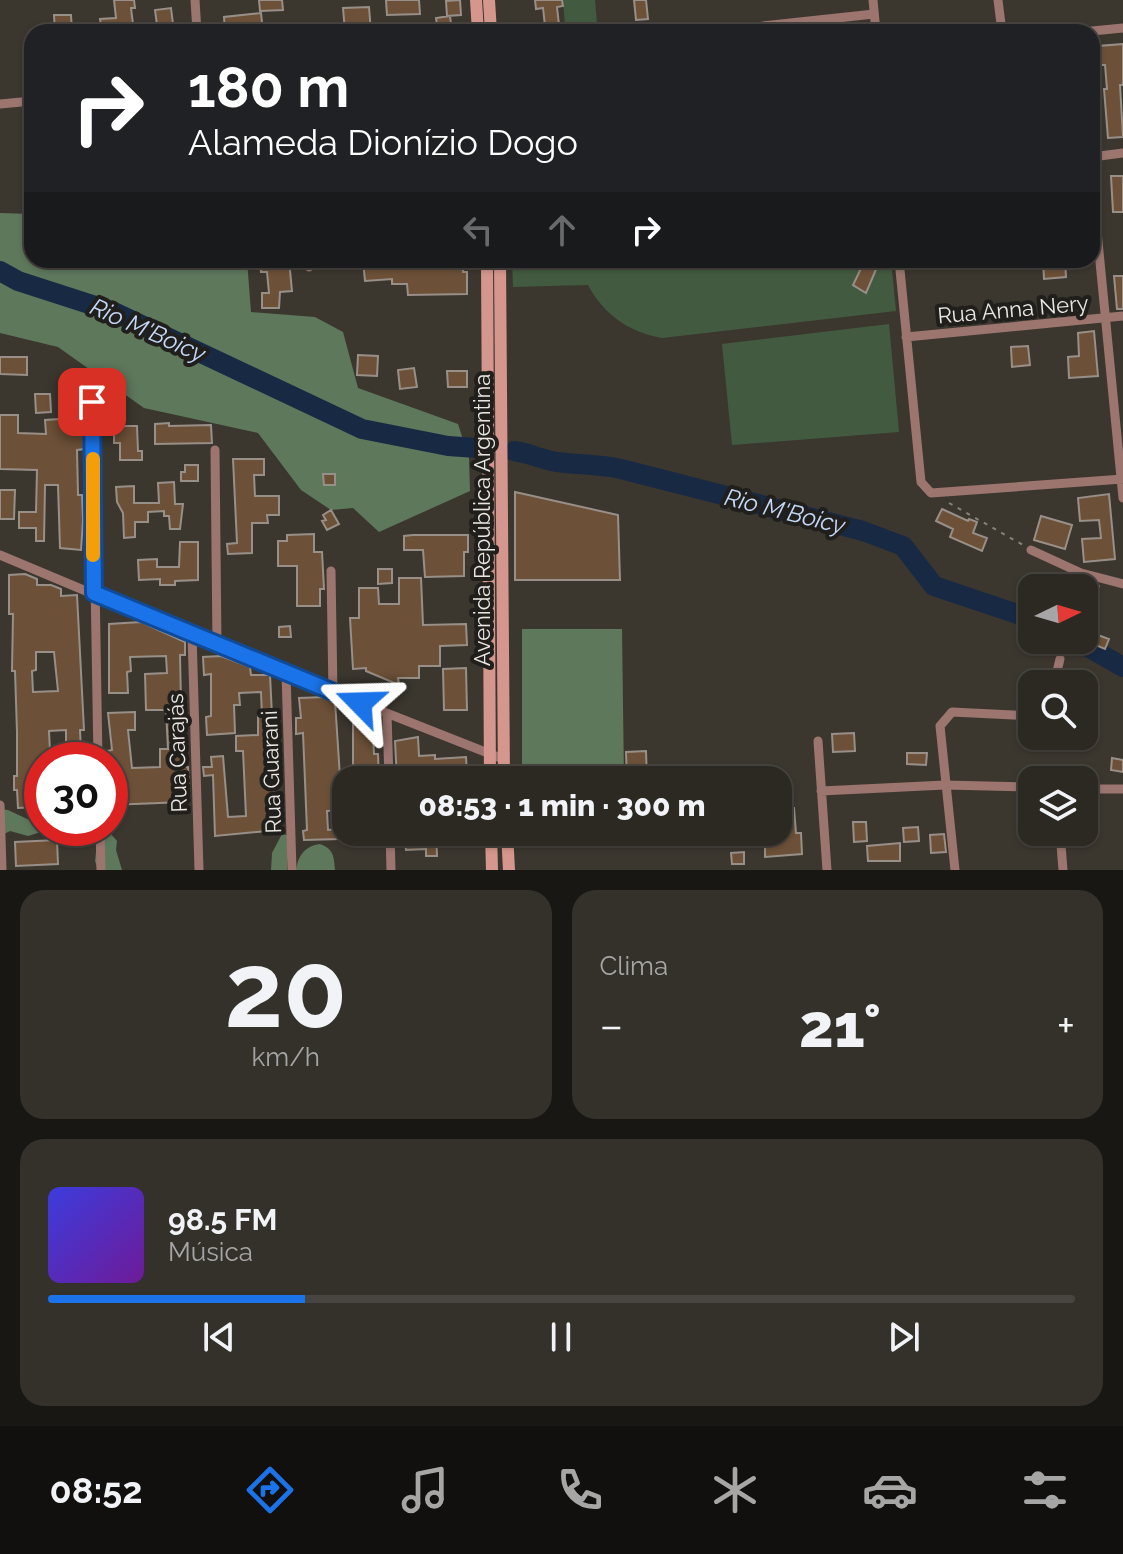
<!DOCTYPE html>
<html lang="es">
<head>
<meta charset="utf-8">
<style>
	body { margin:0; font-family:Raleway,sans-serif; background:#34312b; color:#f1f3f6; height:100vh; display:flex; flex-direction:column; font-size:30px; white-space:nowrap }
	* { box-sizing:border-box; margin:0 }
	p { font-size:26px; color:#a6a6a6 }
	.icon { flex:none; width:44px; height:44px; fill:none; stroke:currentColor; stroke-width:2; stroke-linecap:round; stroke-linejoin:round }
	.map { position:relative; height:870px; overflow:hidden }
	.sheet { display:flex; flex-direction:column; gap:20px; padding:20px; background:#181713; flex:1 }
	.sheet>* { flex:none }
	.guide { position:absolute; left:24px; top:24px; width:1076px; height:244px; border-radius:24px; box-shadow:0 2px 6px #0004,0 0 0 2px #484541; background:#202124; color:#fff; overflow:hidden }
	.needle { width:52px; rotate:85deg }
	.tools { position:absolute; left:1018px; top:574px; display:grid; gap:16px }
	.tools a { display:grid; place-items:center; width:80px; height:80px; border-radius:16px; background:#2c2923; box-shadow:0 2px 6px #0004,0 0 0 2px #484541; font-size:40px }
	.speed { position:absolute; left:24px; top:742px; display:flex; gap:16px; font-size:40px; font-weight:700; text-align:center }
	.speed>* { display:grid; place-content:center; width:104px; height:104px; border-radius:50%; background:#2c2923; box-shadow:0 2px 6px #0004,0 0 0 2px #484541; line-height:1 }
	.speed .limit { border:12px solid #d22; background:#fff; color:#111 }
	.pin { position:absolute; display:grid; place-items:center; width:68px; height:68px; color:#fff; margin:-34px; border-radius:16px; box-shadow:0 4px 12px #0006 }
	.me { position:absolute; width:88px; margin:-44px; rotate:292deg; stroke-linejoin:round; filter:drop-shadow(0 0 6px #0008) }
	.turn { display:flex; align-items:center; gap:28px; height:168px; padding:0 32px; font-size:36px }
	.turn .icon { width:104px; height:104px; stroke-width:2.5 }
	.turn b { display:block; font-size:56px; line-height:68px }
	.lanes { display:flex; align-items:center; height:76px; padding:0 32px; background:#0003; justify-content:center; gap:40px; direction:ltr }
	.lanes .off { opacity:.35 }
	.big { font-size:60px; font-weight:800; line-height:1.1 }
	.sheet .card { flex:1; display:flex; flex-direction:column; justify-content:center; gap:12px; min-width:0; padding:0 28px; border-radius:24px; background:#34312b }
	.sheet .dial { align-items:center; gap:0 }
	.dial b { font-size:104px; line-height:1 }
	.song { display:flex; align-items:center; gap:24px }
	.cover { width:96px; height:96px; border-radius:12px; background:linear-gradient(135deg,hsl(240 70% 55%),hsl(280 70% 35%)) }
	.played { height:8px; border-radius:4px; background:linear-gradient(90deg,#1a73e8 25%,#484541 25%) }
	.keys { display:flex; justify-content:space-around; direction:ltr }
	.heat { display:flex; justify-content:space-between; align-items:center; font-size:44px; direction:ltr }
	.sheet .tiles { flex:1; display:grid; gap:20px; grid-template-columns:1fr 1fr }
	.card:last-child { grid-column:span 2 }
	.trip { position:absolute; left:332px; top:766px; width:460px; height:80px; border-radius:24px; background:#2c2923; box-shadow:0 2px 6px #0004,0 0 0 2px #484541; font-weight:800; line-height:80px; text-align:center }
	.tabs { display:flex; height:128px; justify-content:space-around; align-items:center; background:#12100e; color:#a6a6a6 }
	.tabs .icon { width:56px; height:56px }
	.tabs .active { color:#1a73e8 }
	.tabs b { font-size:36px; color:#f1f3f6 }
	.map>svg:first-child { display:block }
</style>
</head>
<body>
<div class="map">
<svg width="1123" height="870" viewBox="0 0 1123 870">
	<rect width="100%" height="100%" fill="#3b372f"/>
	<path fill="#425b40" d="M 563,0 L 595,0 L 597,24 L 565,26 Z
		M 512,260 L 891,260 L 896,311 L 662,338 C 629,332 604,315 588,285 L 513,287 Z
		M 889,324 L 899,432 L 732,445 L 722,344 Z"/>
	<path fill="#5e785c" d="M 0,213 L 32,214 L 32,260 L 247,260 L 251,312 L 315,317 L 343,332 L 358,388 L 458,424 L 469,458 L 470,491 L 379,532 L 353,508 L 331,510 L 301,490 L 258,433 L 144,408 L 58,347 L 0,333 Z
		M 522,629 L 622,629 L 624,780 L 522,780 Z
		M 0,809 L 8,810 L 40,825 L 41,832 L 28,836 L 10,831 L 0,836 Z
		M 110,814 L 118,819 L 118,828 L 115,826 L 111,834 L 117,841 L 116,850 L 122,870 L 98,870 L 95,861 L 97,843 L 89,828 L 110,828 Z
		M 282,834 L 287,835 L 288,840 L 287,870 L 271,870 L 272,853 Z
		M 320,844 C 334,849 334,857 335,870 L 296,870 C 298,855 305,846 320,844 Z"/>
	<g fill="none" stroke-linecap="round" stroke-linejoin="round">
		<path stroke="#182943" stroke-width="20" d="M 0,271 L 18,281 L 114,312 L 362,429 L 448,446 L 477,448
			M 514,451 C 529,453 543,460 557,462 C 579,465 599,464 621,469 L 863,531 L 903,546 L 934,586 L 1032,619
			M 1076,640 L 1123,667"/>
	</g>
	<path fill="#6c5037" stroke="#988f88" stroke-width="2" fill-rule="evenodd" d="M 114,0 L 134,0 L 135,8 L 131,8 L 134,32 L 102,32 L 100,19 L 116,18 Z
		M 259,0 L 282,0 L 283,10 L 260,11 Z
		M 386,0 L 419,0 L 420,14 L 387,15 Z
		M 460,0 L 461,15 L 447,16 L 446,1 Z
		M 535,0 L 562,0 L 563,6 L 557,7 L 559,25 L 545,26 L 543,8 L 536,9 Z
		M 634,0 L 646,0 L 648,19 L 636,20 Z
		M 369,7 L 371,32 L 345,32 L 343,8 Z
		M 171,8 L 174,32 L 161,32 L 161,25 L 157,25 L 155,10 Z
		M 261,13 L 263,32 L 225,32 L 224,17 Z
		M 54,15 L 71,15 L 72,32 L 55,32 Z
		M 450,16 L 452,32 L 438,32 L 436,18 Z
		M 1123,44 L 1123,85 L 1120,85 L 1123,137 L 1108,138 L 1104,89 L 1107,89 L 1105,65 L 1100,65 L 1098,46 Z
		M 1111,176 L 1123,176 L 1123,212 L 1113,212 Z
		M 260,260 L 289,260 L 292,291 L 280,292 L 279,308 L 262,308 L 262,293 L 269,293 L 267,272 L 261,272 Z
		M 378,260 L 464,260 L 463,272 L 467,272 L 467,294 L 408,295 L 407,284 L 392,284 L 392,279 L 365,281 L 363,261 Z
		M 865,260 L 880,260 L 866,293 L 853,285 Z
		M 1043,260 L 1065,260 L 1066,277 L 1044,279 Z
		M 1114,276 L 1123,276 L 1123,309 L 1117,309 Z
		M 1094,331 L 1098,376 L 1069,378 L 1068,357 L 1079,356 L 1078,333 Z
		M 1028,346 L 1030,365 L 1012,367 L 1011,347 Z
		M 358,355 L 378,356 L 377,376 L 357,375 Z
		M 0,357 L 27,357 L 27,375 L 0,374 Z
		M 414,368 L 417,387 L 400,389 L 398,370 Z
		M 447,371 L 467,371 L 467,387 L 448,387 Z
		M 35,394 L 50,394 L 51,412 L 36,413 Z
		M 0,415 L 18,415 L 18,433 L 46,434 L 45,420 L 75,418 L 75,431 L 85,431 L 85,449 L 77,450 L 78,495 L 82,495 L 83,520 L 81,550 L 60,548 L 58,485 L 45,485 L 44,541 L 36,541 L 36,528 L 19,528 L 19,512 L 36,512 L 37,470 L 0,469 Z
		M 169,423 L 169,426 L 211,425 L 212,443 L 155,444 L 155,424 Z
		M 114,426 L 137,426 L 138,451 L 142,451 L 142,460 L 120,460 L 120,443 L 114,443 Z
		M 233,459 L 264,459 L 264,475 L 254,475 L 255,496 L 279,496 L 279,515 L 267,515 L 268,523 L 252,523 L 252,553 L 228,554 L 227,544 L 237,543 Z
		M 185,465 L 198,465 L 198,481 L 181,481 L 181,472 L 185,472 Z
		M 323,474 L 335,474 L 335,485 L 324,485 Z
		M 174,482 L 175,504 L 183,504 L 180,529 L 170,529 L 169,516 L 164,516 L 164,511 L 148,512 L 148,522 L 135,522 L 135,537 L 124,538 L 123,513 L 117,502 L 116,487 L 134,486 L 134,503 L 159,503 L 158,483 Z
		M 0,490 L 15,490 L 14,519 L 0,519 Z
		M 515,492 L 618,515 L 620,580 L 515,580 Z
		M 1109,494 L 1115,559 L 1084,562 L 1082,539 L 1101,538 L 1099,520 L 1080,521 L 1078,498 Z
		M 942,509 L 968,521 L 969,519 L 977,522 L 973,533 L 987,538 L 982,551 L 950,537 L 953,529 L 936,521 Z
		M 331,510 L 339,524 L 327,530 L 322,521 L 326,520 L 323,515 Z
		M 1041,516 L 1072,525 L 1065,549 L 1034,540 Z
		M 314,534 L 314,552 L 322,552 L 324,589 L 320,589 L 320,606 L 297,606 L 297,566 L 278,566 L 278,541 L 287,541 L 287,535 Z
		M 413,535 L 468,535 L 468,552 L 464,552 L 464,576 L 425,577 L 423,550 L 404,550 L 404,536 Z
		M 180,542 L 198,542 L 198,580 L 175,581 L 175,585 L 160,585 L 160,579 L 139,580 L 138,560 L 157,559 L 157,567 L 179,567 Z
		M 378,569 L 392,569 L 392,583 L 378,584 Z
		M 25,574 L 37,579 L 37,585 L 51,585 L 61,589 L 61,596 L 77,595 L 84,730 L 80,730 L 81,752 L 86,752 L 87,760 L 40,760 L 41,789 L 37,789 L 37,807 L 18,808 L 17,790 L 14,790 L 14,776 L 17,776 L 17,732 L 15,671 L 12,671 L 13,614 L 9,614 L 9,575 ZM 36,652 L 54,652 L 58,691 L 33,692 L 32,671 L 36,670 ZM 66,730 L 66,751 L 50,752 L 49,731 Z
		M 1067,575 L 1099,586 L 1096,595 L 1084,591 L 1084,588 L 1064,583 Z
		M 399,578 L 421,578 L 423,625 L 466,624 L 467,645 L 440,646 L 440,666 L 419,666 L 419,678 L 398,678 L 399,685 L 366,671 L 366,668 L 353,669 L 350,618 L 359,618 L 359,588 L 378,588 L 379,604 L 399,604 Z
		M 1047,578 L 1052,588 L 1025,588 Z
		M 141,622 L 185,642 L 185,655 L 180,655 L 181,703 L 183,767 L 188,767 L 189,783 L 184,783 L 184,802 L 110,805 L 111,767 L 107,751 L 112,750 L 108,713 L 135,712 L 135,730 L 128,730 L 132,768 L 160,767 L 160,749 L 168,749 L 166,710 L 146,710 L 145,674 L 167,673 L 166,656 L 130,657 L 131,671 L 127,672 L 128,693 L 109,693 L 109,624 Z
		M 290,626 L 291,637 L 279,637 L 279,627 Z
		M 1095,634 L 1109,639 L 1105,649 L 1091,643 Z
		M 221,656 L 250,667 L 251,675 L 270,675 L 273,736 L 276,736 L 280,775 L 273,776 L 274,796 L 282,795 L 282,815 L 266,816 L 267,831 L 215,836 L 213,775 L 204,776 L 203,767 L 212,767 L 211,757 L 223,756 L 228,817 L 246,816 L 243,751 L 236,751 L 236,736 L 258,735 L 258,716 L 262,716 L 261,692 L 239,693 L 240,705 L 234,705 L 235,733 L 207,735 L 206,717 L 211,716 L 211,674 L 204,675 L 203,657 Z
		M 466,668 L 467,710 L 444,710 L 443,669 Z
		M 325,697 L 335,701 L 340,777 L 346,777 L 346,810 L 327,811 L 328,830 L 340,829 L 340,839 L 304,840 L 303,831 L 307,830 L 303,733 L 296,734 L 296,718 L 301,718 L 299,698 Z
		M 353,709 L 377,719 L 378,736 L 373,736 L 374,754 L 378,754 L 379,780 L 353,780 Z
		M 854,733 L 855,751 L 833,752 L 832,734 Z
		M 418,737 L 419,756 L 435,755 L 435,759 L 466,757 L 467,773 L 424,777 L 424,780 L 397,780 L 395,741 Z
		M 646,751 L 647,780 L 627,780 L 626,752 Z
		M 907,753 L 927,753 L 926,765 L 907,764 Z
		M 1112,758 L 1123,760 L 1123,772 L 1111,770 Z
		M 794,808 L 796,833 L 801,833 L 802,854 L 765,857 L 765,840 L 783,840 L 782,809 Z
		M 853,822 L 866,822 L 867,841 L 854,842 Z
		M 918,827 L 919,841 L 904,842 L 903,828 Z
		M 360,832 L 374,832 L 375,847 L 361,847 Z
		M 405,832 L 436,832 L 437,856 L 426,856 L 426,849 L 406,850 Z
		M 456,832 L 466,832 L 466,846 L 456,847 Z
		M 751,833 L 762,833 L 762,846 L 751,847 Z
		M 944,834 L 946,852 L 931,853 L 930,835 Z
		M 57,840 L 58,864 L 16,866 L 15,842 Z
		M 900,843 L 900,861 L 868,861 L 867,846 Z
		M 744,852 L 744,864 L 732,864 L 731,853 Z"/>
	<g fill="none" stroke-linecap="round" stroke-linejoin="round">
		<path stroke="#85827b" stroke-width="2" stroke-dasharray="4 6" stroke-linecap="butt" d="M 949,503 L 1023,545"/>
		<path stroke="#9c756f" stroke-width="9" d="M 195,0 L 197,32
			M 873,0 L 876,32
			M 998,0 L 1002,32
			M 708,32 L 874,14
			M 1082,32 L 1123,28
			M 0,104 L 32,101
			M 1092,157 L 1123,153
			M 1092,180 L 1123,498
			M 308,260 L 309,267
			M 899,260 L 921,482 L 931,493 L 1123,479
			M 906,337 L 1123,316
			M 92,402 L 98,760
			M 215,450 L 217,646
			M 1031,550 L 1081,573 L 1123,584
			M 0,555 L 217,646 L 503,759
			M 331,571 L 333,693
			M 192,634 L 199,870
			M 286,673 L 292,870
			M 1054,684 L 1060,659
			M 387,714 L 389,780
			M 818,741 L 827,870
			M 1084,789 L 1123,789
			M 821,791 L 945,785 L 1032,787
			M 0,805 L 2,870
			M 100,828 L 101,870
			M 390,832 L 391,870
			M 1060,832 L 1063,870
			M 955,870 L 940,726 L 952,712 L 1032,716"/>
		<path stroke="#d5978d" stroke-width="12" d="M 476,0 L 478,32
			M 489,0 L 491,32
			M 487,260 L 490,780
			M 500,260 L 504,780
			M 491,832 L 492,870
			M 507,832 L 509,870"/>
	</g>
	<g fill="none" stroke-linecap="round" stroke-linejoin="round">
		<g stroke="#114b97" stroke-width="20">
			<path id="route" d="M 92,402 L 94,593 L 360,703"/>
		</g>
		<use href="#route" stroke="#1a73e8" stroke-width="14"/>
		<path stroke="#f59e0b" stroke-width="14" d="M 93,459 L 93,555"/>
	</g>
	<g text-anchor="middle" dominant-baseline="central" stroke-width="8" stroke-linejoin="round" paint-order="stroke">
		<g font-size="22" fill="#eae7e2" stroke="#201f1b">
			<text transform="translate(1013 309) rotate(-5)">Rua Anna Nery</text>
			<text transform="translate(482 520) rotate(-90)">Avenida República Argentina</text>
			<text transform="translate(177 753) rotate(-92)">Rua Carajás</text>
			<text transform="translate(271 772) rotate(-92)">Rua Guarani</text>
		</g>
		<g font-size="24" font-style="italic" fill="#c4d8f8" stroke="#201f1b">
			<text transform="translate(148 330) rotate(24)">Rio M'Boicy</text>
			<text transform="translate(785 511) rotate(14)">Rio M'Boicy</text>
		</g>
	</g>
</svg>
<div class="tools">
<a><svg class="needle" viewBox="-14 -14 28 28"><path d="M0-13l5 13h-10z" fill="#e53935"/><path d="M0 13l5-13h-10z" fill="#a6a6a6"/></svg></a>
<a><svg class="icon" aria-label="search" viewBox="0 0 24 24"><circle cx="10" cy="10" r="6"/><path d="M15 15l6 6"/></svg></a>
<a><svg class="icon" aria-label="layers" viewBox="0 0 24 24"><path d="M12 4l9 5-9 5-9-5zM3 14l9 5 9-5"/></svg></a>
</div>
<div class="speed"><div class="limit">30</div></div>
<div class="pin" style="left:92px;top:402px;background:#d93025"><svg class="icon" aria-label="arrive" viewBox="0 0 24 24"><path d="M6 21V4h12l-3 4 3 4H6"/></svg></div>
<svg class="me" style="left:360px;top:703px" viewBox="-20 -20 40 40"><path d="M0-17L14 15 0 8-14 15z" fill="#1a73e8" stroke="#fff" stroke-width="4"/></svg>
<div class="trip">08:53 · 1 min · 300 m</div>
<div class="guide">
<div class="turn"><svg class="icon" aria-label="right" viewBox="0 0 24 24"><path d="M7 20v-9h11M14 6l5 5-5 5"/></svg><div><b>180 m</b>Alameda Dionízio Dogo</div></div>
<div class="lanes"><svg class="icon off" aria-label="left" viewBox="0 0 24 24"><path d="M17 20v-9H6M10 6l-5 5 5 5"/></svg><svg class="icon off" aria-label="ahead" viewBox="0 0 24 24"><path d="M12 20V5M6 11l6-6 6 6"/></svg><svg class="icon" aria-label="right" viewBox="0 0 24 24"><path d="M7 20v-9h11M14 6l5 5-5 5"/></svg></div>
</div>
</div>
<section class="sheet">
<div class="tiles">
<div class="card dial"><b>20</b><p>km/h</p></div>
<div class="card"><p>Clima</p>
<div class="heat"><a>−</a><b class="big">21°</b><a>+</a></div>
</div>
<div class="card">
<div class="song"><i class="cover"></i><div><b>98.5 FM</b><p>Música</p></div></div>
<div class="played"></div>
<div class="keys"><svg class="icon" aria-label="previous" viewBox="0 0 24 24"><path d="M18 5L8 12l10 7zM5 5v14"/></svg><svg class="icon" aria-label="pause" viewBox="0 0 24 24"><path d="M8 5v14M16 5v14"/></svg><svg class="icon" aria-label="next" viewBox="0 0 24 24"><path d="M6 5l10 7-10 7zM19 5v14"/></svg></div>
</div>
</div>
</section>
<nav class="tabs">
<b>08:52</b>
<svg class="icon active" aria-label="directions" viewBox="0 0 24 24"><path d="M12 3l9 9-9 9-9-9zM9 14v-3h6M13 9l2 2-2 2"/></svg>
<svg class="icon" aria-label="music" viewBox="0 0 24 24"><path d="M9 18V5l10-2v13"/><circle cx="6" cy="18" r="3"/><circle cx="16" cy="16" r="3"/></svg>
<svg class="icon" aria-label="phone" viewBox="0 0 24 24"><path d="M5 4h4l2 5-3 2q2 4 5 5l2-3 5 2v4C11 20 4 13 5 4z"/></svg>
<svg class="icon" aria-label="climate" viewBox="0 0 24 24"><path d="M12 3v18M4 7l16 10M4 17L20 7"/></svg>
<svg class="icon" aria-label="car" viewBox="0 0 24 24"><path d="M5 17H2v-5l4-1 3-4h7l3 4 3 1v5h-3M9 17h6M6 11h13"/><circle cx="7" cy="17" r="2"/><circle cx="17" cy="17" r="2"/></svg>
<svg class="icon" aria-label="filters" viewBox="0 0 24 24"><path d="M4 7h16M4 17h16"/><circle cx="9" cy="7" r="2"/><circle cx="15" cy="17" r="2"/></svg>
</nav>
</body>
</html>
